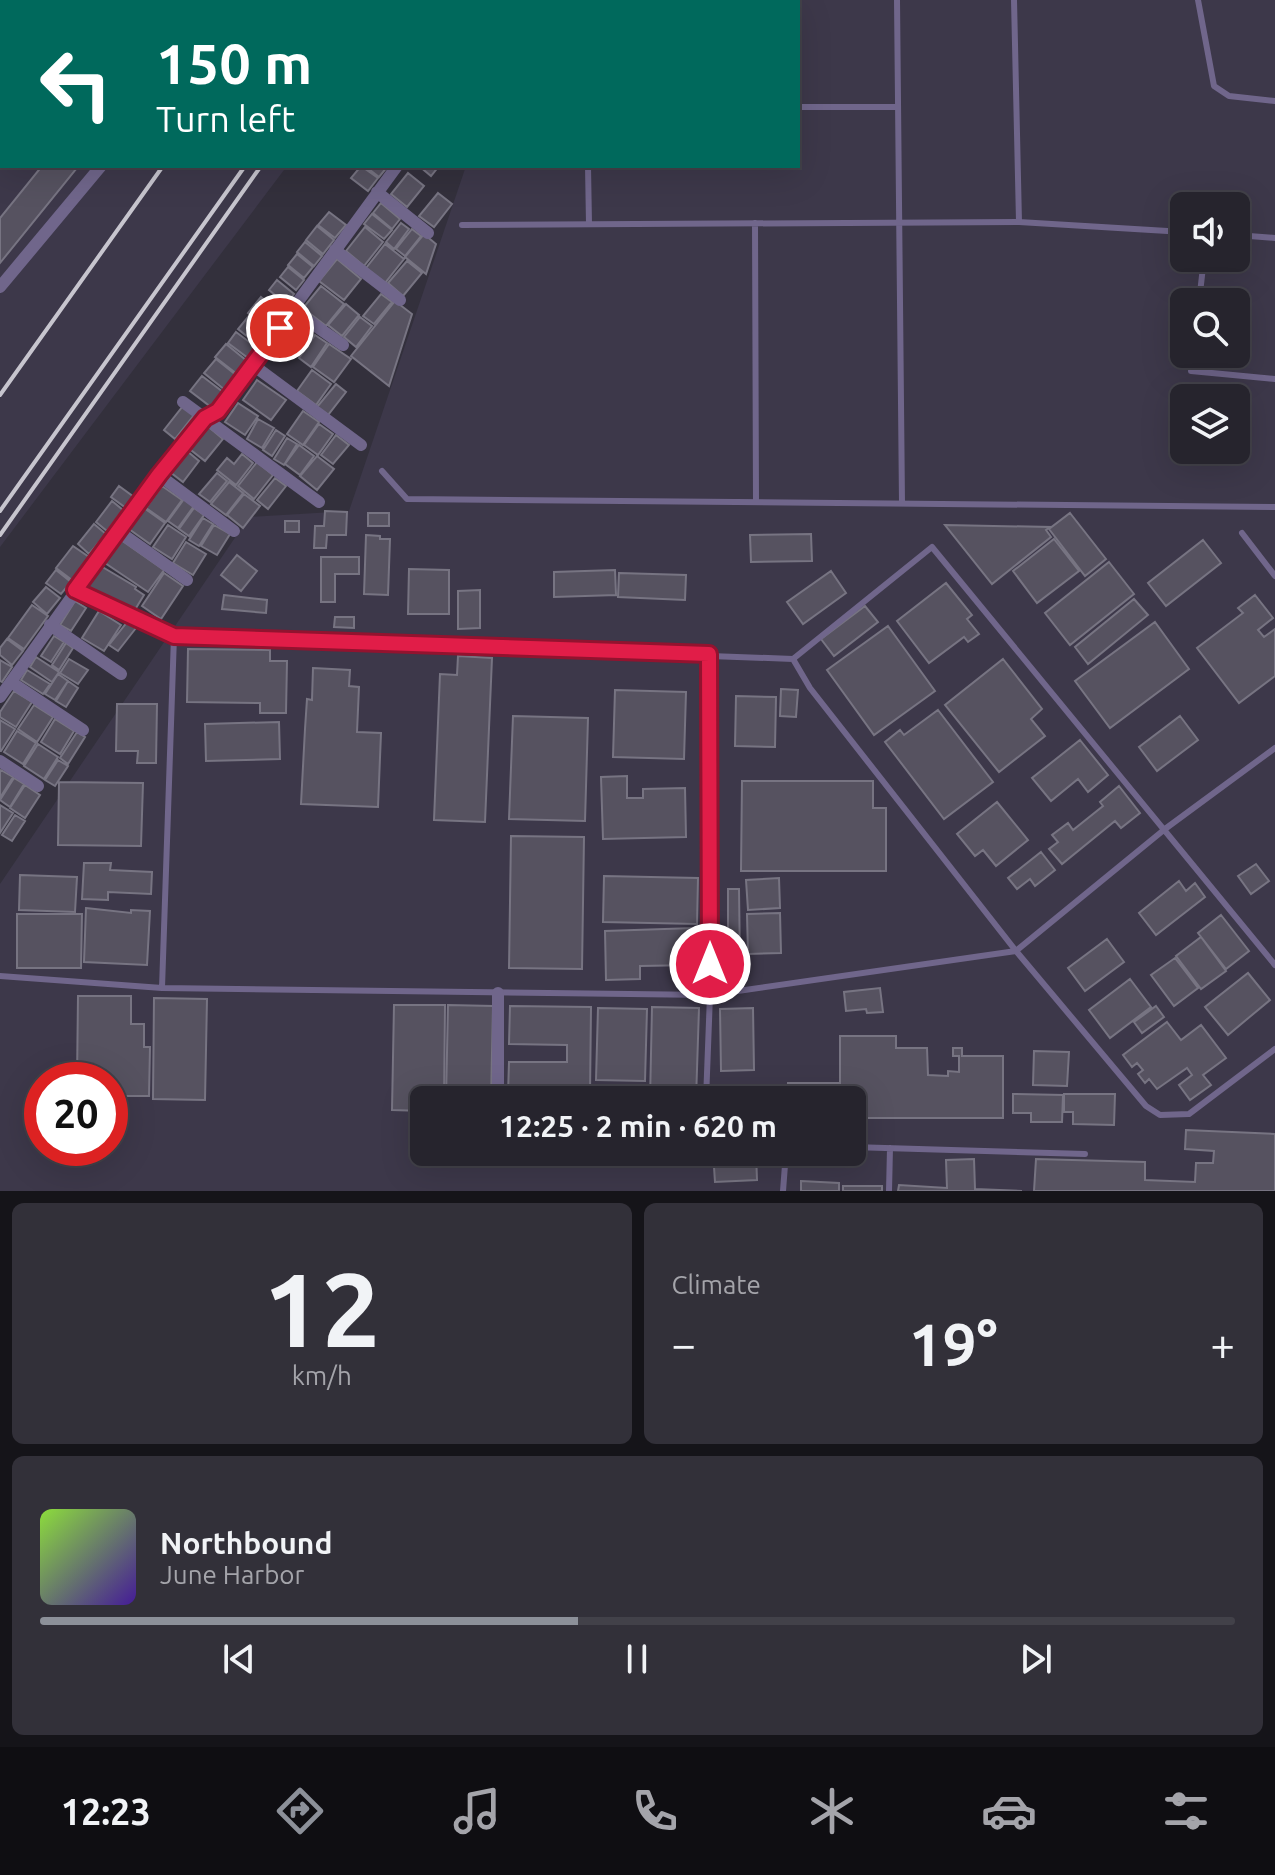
<!DOCTYPE html>
<html lang="en">
<head>
<meta charset="utf-8">
<style>
	body { margin:0; font-family:Ubuntu,sans-serif; background:#323039; color:#f1f3f6; height:100vh; display:flex; flex-direction:column; font-size:30px; white-space:nowrap }
	* { box-sizing:border-box; margin:0 }
	p { font-size:26px; color:#a4a4aa }
	.icon { flex:none; width:44px; height:44px; fill:none; stroke:currentColor; stroke-width:2; stroke-linecap:round; stroke-linejoin:round }
	.map { position:relative; height:1191px; overflow:hidden }
	.side { display:flex; flex-direction:column; gap:12px; padding:12px; background:#151419; flex:1 }
	.side>* { flex:none }
	.banner { position:absolute; left:0px; top:0px; width:800px; height:168px; box-shadow:0 8px 32px #0002,0 0 0 2px #424149; background:#00695c; color:#fff; overflow:hidden }
	.buttons { position:absolute; left:1170px; top:192px; display:grid; gap:16px }
	.buttons a { display:grid; place-items:center; width:80px; height:80px; border-radius:12px; background:#26242d; box-shadow:0 8px 32px #0002,0 0 0 2px #424149; font-size:40px }
	.speed { position:absolute; left:24px; top:1062px; display:flex; gap:16px; font-size:40px; font-weight:700; text-align:center }
	.speed>* { display:grid; place-content:center; width:104px; height:104px; border-radius:50%; background:#26242d; box-shadow:0 8px 32px #0002,0 0 0 2px #424149; line-height:1 }
	.speed .limit { border:12px solid #d22; background:#fff; color:#111 }
	.pin { position:absolute; display:grid; place-items:center; width:68px; height:68px; color:#fff; margin:-34px; border:4px solid #fff; border-radius:50%; box-shadow:0 2px 8px #0007 }
	.me { position:absolute; width:88px; margin:-44px; rotate:0deg; stroke-linejoin:round; filter:drop-shadow(0 0 6px #0008) }
	.turn { display:flex; align-items:center; gap:28px; height:168px; padding:0 24px; font-size:36px }
	.turn .icon { width:104px; height:104px; stroke-width:2.5 }
	.turn b { display:block; font-size:56px; line-height:68px }
	.big { font-size:60px; font-weight:700; line-height:1.1 }
	.side .card { flex:1; display:flex; flex-direction:column; justify-content:center; gap:12px; min-width:0; padding:0 28px; border-radius:12px; background:#323039 }
	.side .dial { align-items:center; gap:0 }
	.dial b { font-size:104px; line-height:1 }
	.song { display:flex; align-items:center; gap:24px }
	.cover { width:96px; height:96px; border-radius:12px; background:linear-gradient(135deg,hsl(90 70% 55%),hsl(260 70% 35%)) }
	.played { height:8px; border-radius:4px; background:linear-gradient(90deg,#8c9099 45%,#424149 45%) }
	.keys { display:flex; justify-content:space-around; direction:ltr }
	.heat { display:flex; justify-content:space-between; align-items:center; font-size:44px; direction:ltr }
	.side .tiles { flex:1; display:grid; gap:12px; grid-template-columns:1fr 1fr }
	.card:last-child { grid-column:span 2 }
	.trip { position:absolute; left:410px; top:1086px; width:456px; height:80px; border-radius:12px; background:#26242d; box-shadow:0 8px 32px #0002,0 0 0 2px #424149; font-weight:700; line-height:80px; text-align:center }
	.menu { display:flex; height:128px; justify-content:space-around; align-items:center; background:#0f0e12; color:#a4a4aa }
	.menu .icon { width:56px; height:56px }
	.menu .on { color:#8c9099 }
	.menu b { font-size:36px; color:#f1f3f6 }
	.map>svg:first-child { display:block }
</style>
</head>
<body>
<div class="map">
<svg width="1275" height="1191" viewBox="0 0 1275 1191">
	<rect width="100%" height="100%" fill="#33303c"/>
	<path fill="#3d384a" fill-rule="evenodd" d="M 0,0 L 412,0 L 2,2 L 2,166 L 287,166 L 0,547 Z
		M 522,0 L 1275,0 L 1275,1191 L 0,1191 L 0,884 L 249,517 L 349,511 L 466,166 L 798,166 L 798,2 L 521,2 ZM 1184,206 L 1236,206 L 1236,258 L 1184,258 ZM 1184,302 L 1236,302 L 1236,354 L 1184,354 ZM 1184,398 L 1236,398 L 1236,450 L 1184,450 ZM 42,1080 L 110,1080 L 110,1148 L 42,1148 ZM 424,1100 L 852,1100 L 852,1152 L 424,1152 Z"/>
	<path fill="#565260" stroke="#777482" stroke-width="2" d="M 42,166 L 77,168 L 0,263 L 0,218 Z
		M 361,166 L 378,178 L 368,191 L 351,178 Z
		M 365,166 L 388,166 L 379,177 Z
		M 419,166 L 439,166 L 431,176 Z
		M 408,173 L 424,186 L 407,207 L 391,194 Z
		M 438,193 L 452,204 L 434,227 L 419,216 Z
		M 381,203 L 400,219 L 392,229 L 373,213 Z
		M 329,212 L 346,225 L 335,238 L 318,225 Z
		M 372,214 L 392,230 L 384,239 L 364,224 Z
		M 401,223 L 409,229 L 394,249 L 386,242 Z
		M 317,226 L 334,240 L 323,254 L 306,240 Z
		M 365,227 L 383,242 L 364,266 L 346,251 Z
		M 412,229 L 421,236 L 405,256 L 396,249 Z
		M 424,234 L 436,244 L 426,274 L 405,257 Z
		M 305,242 L 322,256 L 314,266 L 297,252 Z
		M 385,244 L 404,259 L 385,283 L 366,268 Z
		M 297,254 L 313,267 L 304,278 L 288,265 Z
		M 337,259 L 361,279 L 344,300 L 319,281 Z
		M 407,261 L 422,273 L 403,296 L 388,283 Z
		M 288,267 L 304,280 L 296,290 L 280,277 Z
		M 277,280 L 294,294 L 286,304 L 269,290 Z
		M 321,286 L 344,304 L 326,326 L 303,308 Z
		M 381,294 L 392,302 L 374,324 L 363,316 Z
		M 261,297 L 281,313 L 268,328 L 248,313 Z
		M 395,301 L 412,314 L 389,386 L 351,356 Z
		M 346,304 L 359,315 L 342,336 L 328,325 Z
		M 248,317 L 269,333 L 259,346 L 238,329 Z
		M 360,317 L 372,326 L 356,347 L 344,337 Z
		M 236,332 L 256,347 L 248,358 L 228,343 Z
		M 315,335 L 327,343 L 311,367 L 299,358 Z
		M 226,344 L 247,361 L 237,374 L 215,357 Z
		M 329,344 L 351,359 L 334,382 L 313,367 Z
		M 216,359 L 236,375 L 225,390 L 204,373 Z
		M 312,370 L 331,384 L 316,405 L 297,391 Z
		M 202,376 L 223,392 L 211,407 L 190,391 Z
		M 257,380 L 286,400 L 271,420 L 243,400 Z
		M 336,384 L 346,392 L 328,415 L 317,407 Z
		M 238,403 L 258,416 L 245,435 L 225,422 Z
		M 183,406 L 194,415 L 175,439 L 164,430 Z
		M 303,411 L 319,422 L 303,445 L 287,434 Z
		M 258,419 L 274,428 L 262,448 L 247,439 Z
		M 205,424 L 223,439 L 205,461 L 187,447 Z
		M 319,424 L 333,434 L 318,455 L 304,445 Z
		M 276,430 L 285,436 L 272,456 L 263,450 Z
		M 336,435 L 349,445 L 333,464 L 321,455 Z
		M 287,438 L 297,444 L 284,465 L 274,459 Z
		M 299,445 L 314,456 L 300,475 L 285,464 Z
		M 187,451 L 199,461 L 183,482 L 170,472 Z
		M 242,454 L 253,463 L 236,485 L 217,470 L 227,458 L 234,464 Z
		M 317,456 L 334,469 L 317,490 L 300,476 Z
		M 257,462 L 273,475 L 254,499 L 238,486 Z
		M 217,473 L 227,481 L 210,502 L 199,494 Z
		M 275,478 L 286,486 L 268,509 L 257,500 Z
		M 229,482 L 243,493 L 226,515 L 211,504 Z
		M 119,486 L 134,497 L 126,508 L 111,497 Z
		M 162,486 L 182,500 L 166,522 L 146,508 Z
		M 244,494 L 260,506 L 243,528 L 227,515 Z
		M 184,499 L 194,506 L 178,528 L 168,521 Z
		M 112,501 L 123,510 L 107,531 L 96,522 Z
		M 144,508 L 165,523 L 150,544 L 129,529 Z
		M 194,508 L 204,515 L 189,536 L 179,529 Z
		M 325,511 L 347,512 L 346,535 L 327,535 L 326,548 L 314,548 L 315,526 L 324,526 Z
		M 368,513 L 389,513 L 389,526 L 368,526 Z
		M 1070,513 L 1106,559 L 1085,576 L 1049,529 Z
		M 203,518 L 213,524 L 199,546 L 189,540 Z
		M 285,521 L 299,521 L 299,532 L 285,532 Z
		M 94,524 L 106,534 L 89,554 L 78,544 Z
		M 168,525 L 186,537 L 172,559 L 153,547 Z
		M 214,525 L 230,534 L 217,555 L 201,546 Z
		M 945,525 L 1050,527 L 1046,530 L 1051,537 L 992,584 Z
		M 811,534 L 812,561 L 751,562 L 750,535 Z
		M 366,535 L 380,536 L 380,539 L 390,539 L 388,595 L 364,594 Z
		M 1054,539 L 1079,571 L 1037,603 L 1013,571 Z
		M 121,540 L 164,570 L 148,592 L 105,563 Z
		M 1203,540 L 1221,563 L 1166,606 L 1148,583 Z
		M 186,542 L 206,554 L 193,575 L 173,563 Z
		M 73,546 L 89,557 L 72,580 L 56,568 Z
		M 237,555 L 257,571 L 241,591 L 221,575 Z
		M 321,557 L 359,557 L 359,574 L 335,574 L 335,602 L 321,602 Z
		M 1109,562 L 1134,594 L 1070,645 L 1045,613 Z
		M 99,565 L 136,587 L 135,589 L 144,595 L 133,613 L 86,587 Z
		M 409,569 L 449,570 L 449,614 L 408,614 Z
		M 56,570 L 71,582 L 61,594 L 46,583 Z
		M 615,570 L 616,595 L 554,597 L 554,572 Z
		M 831,571 L 846,593 L 803,624 L 787,602 Z
		M 164,573 L 183,586 L 161,619 L 142,606 Z
		M 619,573 L 686,575 L 685,600 L 618,597 Z
		M 946,583 L 972,615 L 967,619 L 979,634 L 968,642 L 964,637 L 929,663 L 897,621 Z
		M 46,587 L 60,598 L 47,614 L 33,602 Z
		M 480,590 L 480,628 L 458,629 L 458,591 Z
		M 224,595 L 267,600 L 266,613 L 222,609 Z
		M 1255,595 L 1273,618 L 1258,630 L 1264,637 L 1275,629 L 1275,676 L 1239,703 L 1197,648 L 1243,613 L 1238,608 Z
		M 1134,599 L 1148,615 L 1088,664 L 1075,647 Z
		M 75,601 L 86,608 L 71,631 L 60,625 Z
		M 32,605 L 48,616 L 24,649 L 8,638 Z
		M 865,606 L 878,622 L 834,656 L 821,639 Z
		M 99,611 L 121,625 L 104,651 L 82,638 Z
		M 335,617 L 354,617 L 354,628 L 334,627 Z
		M 128,621 L 136,628 L 118,651 L 109,645 Z
		M 1155,622 L 1189,669 L 1110,728 L 1075,681 Z
		M 888,626 L 935,691 L 874,735 L 827,670 Z
		M 54,636 L 64,642 L 51,662 L 41,656 Z
		M 7,639 L 23,651 L 12,665 L 0,655 L 0,648 Z
		M 66,643 L 73,648 L 59,670 L 52,665 Z
		M 188,649 L 270,650 L 270,661 L 287,661 L 286,713 L 260,713 L 260,703 L 187,702 Z
		M 458,656 L 492,658 L 485,822 L 434,820 L 440,674 L 457,675 Z
		M 36,657 L 59,672 L 52,682 L 30,667 Z
		M 69,659 L 88,670 L 78,684 L 60,673 Z
		M 1003,659 L 1042,709 L 1031,719 L 1045,736 L 999,772 L 945,705 Z
		M 0,660 L 12,667 L 2,682 L 0,681 Z
		M 313,668 L 350,670 L 349,686 L 359,687 L 357,732 L 381,733 L 378,807 L 301,804 L 305,729 L 307,699 L 312,700 Z
		M 27,670 L 50,684 L 43,694 L 21,680 Z
		M 58,674 L 68,681 L 55,700 L 45,694 Z
		M 68,681 L 78,688 L 66,707 L 56,701 Z
		M 781,689 L 798,690 L 796,717 L 780,716 Z
		M 615,690 L 686,692 L 684,759 L 613,757 Z
		M 14,691 L 32,702 L 16,727 L 0,717 L 0,712 Z
		M 736,696 L 776,697 L 775,747 L 735,746 Z
		M 117,704 L 157,704 L 156,763 L 137,763 L 138,751 L 116,751 Z
		M 34,705 L 53,717 L 37,742 L 18,729 Z
		M 938,710 L 993,782 L 944,819 L 885,742 L 900,730 L 904,735 Z
		M 513,716 L 588,718 L 585,821 L 509,819 Z
		M 1180,716 L 1198,740 L 1157,771 L 1139,747 Z
		M 55,719 L 74,731 L 60,754 L 41,742 Z
		M 0,720 L 15,729 L 1,751 L 0,751 Z
		M 279,722 L 280,759 L 206,761 L 205,724 Z
		M 17,731 L 36,743 L 23,764 L 4,752 Z
		M 77,732 L 85,737 L 68,764 L 60,758 Z
		M 1080,740 L 1108,775 L 1088,792 L 1078,779 L 1051,801 L 1032,778 Z
		M 38,744 L 58,757 L 44,779 L 24,766 Z
		M 58,760 L 68,766 L 55,786 L 45,780 Z
		M 1,770 L 13,777 L 0,798 L 0,772 Z
		M 627,776 L 627,798 L 643,798 L 643,789 L 685,788 L 686,837 L 603,839 L 601,777 Z
		M 14,778 L 24,784 L 10,807 L 0,800 Z
		M 742,781 L 873,781 L 873,808 L 886,808 L 886,871 L 741,871 Z
		M 59,782 L 143,783 L 141,846 L 58,845 Z
		M 25,785 L 40,795 L 25,818 L 10,808 Z
		M 1119,786 L 1140,813 L 1121,828 L 1115,821 L 1062,864 L 1049,849 L 1058,842 L 1052,835 L 1068,823 L 1073,830 L 1103,806 L 1100,802 Z
		M 997,802 L 1028,840 L 996,866 L 983,850 L 975,856 L 957,834 Z
		M 0,805 L 13,813 L 0,833 Z
		M 15,815 L 25,821 L 12,841 L 2,835 Z
		M 511,836 L 584,837 L 582,969 L 509,968 Z
		M 1041,852 L 1055,870 L 1035,886 L 1030,879 L 1017,889 L 1008,878 Z
		M 84,863 L 111,863 L 110,870 L 152,872 L 151,894 L 108,892 L 108,900 L 82,899 Z
		M 1256,864 L 1269,881 L 1251,894 L 1238,876 Z
		M 20,875 L 77,877 L 75,912 L 19,910 Z
		M 604,876 L 698,878 L 697,924 L 603,922 Z
		M 779,878 L 780,908 L 748,910 L 746,880 Z
		M 1179,881 L 1186,891 L 1195,883 L 1205,897 L 1156,935 L 1139,913 Z
		M 728,889 L 739,889 L 740,964 L 728,964 Z
		M 86,908 L 131,913 L 131,910 L 150,911 L 147,965 L 84,962 Z
		M 780,913 L 781,953 L 748,954 L 747,914 Z
		M 17,914 L 82,914 L 81,968 L 17,968 Z
		M 1221,915 L 1249,951 L 1226,969 L 1198,933 Z
		M 694,928 L 694,965 L 640,966 L 640,979 L 606,980 L 605,931 Z
		M 1201,937 L 1226,971 L 1201,989 L 1176,956 Z
		M 1107,939 L 1124,962 L 1085,991 L 1068,968 Z
		M 1175,958 L 1198,988 L 1174,1006 L 1151,975 Z
		M 1248,973 L 1270,1000 L 1228,1035 L 1205,1007 Z
		M 1130,979 L 1151,1007 L 1110,1038 L 1089,1010 Z
		M 880,988 L 883,1012 L 867,1013 L 866,1009 L 846,1011 L 844,992 Z
		M 78,996 L 131,996 L 131,1024 L 144,1024 L 144,1047 L 150,1047 L 149,1096 L 110,1096 L 110,1080 L 77,1080 Z
		M 154,998 L 207,999 L 205,1100 L 153,1099 Z
		M 394,1005 L 445,1005 L 444,1100 L 424,1100 L 424,1111 L 392,1110 Z
		M 448,1005 L 493,1006 L 491,1100 L 446,1100 Z
		M 510,1006 L 591,1007 L 590,1094 L 508,1094 L 509,1062 L 567,1062 L 567,1045 L 509,1044 Z
		M 1156,1006 L 1164,1017 L 1142,1033 L 1134,1022 Z
		M 652,1007 L 699,1008 L 696,1100 L 650,1100 Z
		M 598,1008 L 647,1009 L 645,1081 L 596,1080 Z
		M 753,1008 L 754,1070 L 721,1071 L 720,1009 Z
		M 1167,1022 L 1181,1040 L 1201,1025 L 1226,1058 L 1203,1075 L 1211,1085 L 1190,1100 L 1179,1085 L 1192,1075 L 1187,1068 L 1157,1089 L 1149,1079 L 1145,1083 L 1138,1074 L 1143,1070 L 1137,1063 L 1132,1067 L 1123,1055 Z
		M 840,1036 L 896,1036 L 896,1048 L 927,1048 L 928,1075 L 948,1076 L 948,1071 L 959,1072 L 959,1056 L 953,1056 L 953,1048 L 962,1048 L 962,1056 L 1003,1056 L 1003,1118 L 852,1118 L 852,1100 L 787,1100 L 788,1083 L 840,1083 Z
		M 1034,1051 L 1069,1052 L 1067,1086 L 1033,1085 Z
		M 1013,1094 L 1063,1095 L 1062,1122 L 1031,1122 L 1031,1113 L 1013,1113 Z
		M 1064,1094 L 1115,1094 L 1114,1125 L 1073,1124 L 1073,1112 L 1064,1112 Z
		M 1186,1130 L 1275,1134 L 1275,1191 L 1034,1191 L 1036,1159 L 1145,1162 L 1145,1180 L 1195,1182 L 1196,1163 L 1213,1163 L 1214,1151 L 1185,1149 Z
		M 713,1152 L 756,1152 L 757,1180 L 715,1182 Z
		M 974,1159 L 975,1189 L 1022,1191 L 898,1191 L 899,1185 L 947,1188 L 946,1160 Z
		M 801,1181 L 839,1183 L 839,1191 L 801,1191 Z
		M 843,1186 L 882,1186 L 882,1191 L 843,1191 Z"/>
	<g fill="none" stroke-linecap="round" stroke-linejoin="round">
		<path stroke="#70668b" stroke-width="6" d="M 586,0 L 586,2
			M 792,0 L 792,2
			M 897,0 L 902,503
			M 1014,0 L 1019,222
			M 1198,0 L 1214,86 L 1229,96 L 1275,101
			M 690,2 L 690,0
			M 798,107 L 897,107
			M 588,166 L 589,224
			M 755,223 L 756,502
			M 462,225 L 1019,222 L 1184,232
			M 1236,235 L 1275,238
			M 1199,302 L 1204,258
			M 1193,354 L 1191,371 L 1275,379
			M 382,471 L 407,499 L 1275,507
			M 1242,533 L 1275,576
			M 75,590 L 174,636 L 793,659 L 932,547 L 1275,965
			M 793,659 L 810,688 L 1016,951 L 1146,1106 L 1160,1115 L 1189,1114 L 1275,1049
			M 0,976 L 162,988 L 710,995 L 1016,951 L 1165,829 L 1275,748
			M 162,988 L 174,636
			M 706,1100 L 710,995 L 709,654
			M 852,1147 L 1085,1154
			M 783,1191 L 786,1152
			M 889,1191 L 890,1148"/>
		<path stroke="#70668b" stroke-width="12" d="M 224,2 L 226,0
			M 518,2 L 519,0
			M 377,192 L 428,233
			M 335,250 L 400,300
			M 0,287 L 101,166
			M 293,310 L 343,345
			M 253,365 L 361,445
			M 183,402 L 319,502
			M 159,475 L 234,531
			M 118,531 L 187,580
			M 50,625 L 121,674
			M 11,682 L 83,730
			M 0,697 L 159,475 L 205,418 L 218,411 L 397,166
			M 0,761 L 38,786
			M 498,993 L 498,1100"/>
		<path stroke="#c7c5ce" stroke-width="4" d="M 280,2 L 281,0
			M 361,2 L 362,0
			M 378,2 L 379,0
			M 0,395 L 163,166
			M 0,511 L 245,166
			M 0,535 L 261,166"/>
	</g>
	<g fill="none" stroke-linecap="round" stroke-linejoin="round">
		<g stroke="#92132f" stroke-width="20">
			<path id="route" d="M 280,328 L 218,411 L 205,418 L 159,475 L 75,590 L 174,636 L 709,654 L 710,964"/>
		</g>
		<use href="#route" stroke="#e11d48" stroke-width="14"/>
	</g>
</svg>
<div class="buttons">
<a><svg class="icon" aria-label="sound" viewBox="0 0 24 24"><path d="M4 9h4l5-4v14l-5-4H4zM17 9q2 3 0 6"/></svg></a>
<a><svg class="icon" aria-label="search" viewBox="0 0 24 24"><circle cx="10" cy="10" r="6"/><path d="M15 15l6 6"/></svg></a>
<a><svg class="icon" aria-label="layers" viewBox="0 0 24 24"><path d="M12 4l9 5-9 5-9-5zM3 14l9 5 9-5"/></svg></a>
</div>
<div class="speed"><div class="limit">20</div></div>
<div class="pin" style="left:280px;top:328px;background:#d93025"><svg class="icon" aria-label="arrive" viewBox="0 0 24 24"><path d="M6 21V4h12l-3 4 3 4H6"/></svg></div>
<svg class="me" style="left:710px;top:964px" viewBox="-20 -20 40 40"><circle r="17" fill="#e11d48" stroke="#fff" stroke-width="3"/><path d="M0-11L8 9 0 5-8 9z" fill="#fff"/></svg>
<div class="trip">12:25 · 2 min · 620 m</div>
<div class="banner">
<div class="turn"><svg class="icon" aria-label="left" viewBox="0 0 24 24"><path d="M17 20v-9H6M10 6l-5 5 5 5"/></svg><div><b>150 m</b>Turn left</div></div>
</div>
</div>
<section class="side">
<div class="tiles">
<div class="card dial"><b>12</b><p>km/h</p></div>
<div class="card"><p>Climate</p>
<div class="heat"><a>−</a><b class="big">19°</b><a>+</a></div>
</div>
<div class="card">
<div class="song"><i class="cover"></i><div><b>Northbound</b><p>June Harbor</p></div></div>
<div class="played"></div>
<div class="keys"><svg class="icon" aria-label="previous" viewBox="0 0 24 24"><path d="M18 5L8 12l10 7zM5 5v14"/></svg><svg class="icon" aria-label="pause" viewBox="0 0 24 24"><path d="M8 5v14M16 5v14"/></svg><svg class="icon" aria-label="next" viewBox="0 0 24 24"><path d="M6 5l10 7-10 7zM19 5v14"/></svg></div>
</div>
</div>
</section>
<nav class="menu">
<b>12:23</b>
<svg class="icon on" aria-label="directions" viewBox="0 0 24 24"><path d="M12 3l9 9-9 9-9-9zM9 14v-3h6M13 9l2 2-2 2"/></svg>
<svg class="icon" aria-label="music" viewBox="0 0 24 24"><path d="M9 18V5l10-2v13"/><circle cx="6" cy="18" r="3"/><circle cx="16" cy="16" r="3"/></svg>
<svg class="icon" aria-label="phone" viewBox="0 0 24 24"><path d="M5 4h4l2 5-3 2q2 4 5 5l2-3 5 2v4C11 20 4 13 5 4z"/></svg>
<svg class="icon" aria-label="climate" viewBox="0 0 24 24"><path d="M12 3v18M4 7l16 10M4 17L20 7"/></svg>
<svg class="icon" aria-label="car" viewBox="0 0 24 24"><path d="M5 17H2v-5l4-1 3-4h7l3 4 3 1v5h-3M9 17h6M6 11h13"/><circle cx="7" cy="17" r="2"/><circle cx="17" cy="17" r="2"/></svg>
<svg class="icon" aria-label="filters" viewBox="0 0 24 24"><path d="M4 7h16M4 17h16"/><circle cx="9" cy="7" r="2"/><circle cx="15" cy="17" r="2"/></svg>
</nav>
</body>
</html>
